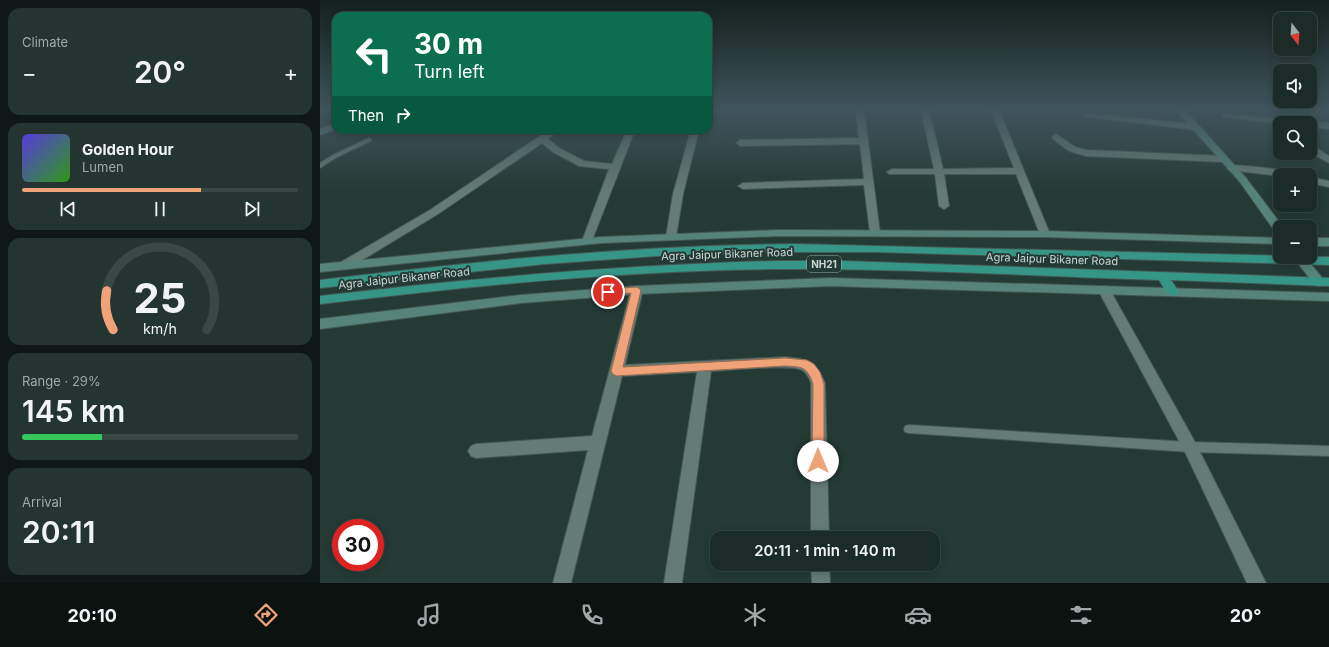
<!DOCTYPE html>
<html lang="en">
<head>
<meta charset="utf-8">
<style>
	body { margin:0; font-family:Inter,sans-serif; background:#243430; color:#f1f3f6; height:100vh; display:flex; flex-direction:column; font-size:15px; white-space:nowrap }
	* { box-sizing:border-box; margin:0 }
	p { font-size:13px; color:#a0a7a8 }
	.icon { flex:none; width:22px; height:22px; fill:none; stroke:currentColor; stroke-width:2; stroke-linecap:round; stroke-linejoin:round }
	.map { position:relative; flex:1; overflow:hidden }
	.side { display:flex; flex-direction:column; gap:8px; padding:8px; background:#0f1816; width:320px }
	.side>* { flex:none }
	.banner { position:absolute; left:12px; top:12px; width:380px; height:122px; border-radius:12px; box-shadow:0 2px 10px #0003,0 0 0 1px #394845; background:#0b6e4f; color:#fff; overflow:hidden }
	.needle { width:26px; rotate:163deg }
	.tools { position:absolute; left:953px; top:12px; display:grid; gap:8px }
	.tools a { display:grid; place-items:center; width:44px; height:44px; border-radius:8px; background:#1b2c28; box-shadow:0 2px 10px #0003,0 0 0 1px #394845; font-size:20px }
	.speed { position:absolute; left:12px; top:519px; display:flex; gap:8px; font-size:20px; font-weight:700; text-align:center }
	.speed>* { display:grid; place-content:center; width:52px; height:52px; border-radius:50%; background:#1b2c28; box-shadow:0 2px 10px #0003,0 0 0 1px #394845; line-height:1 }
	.speed .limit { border:6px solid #d22; background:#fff; color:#111 }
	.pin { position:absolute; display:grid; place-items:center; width:34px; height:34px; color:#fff; margin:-17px; border:2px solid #fff; border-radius:50%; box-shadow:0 1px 4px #0007 }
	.me { position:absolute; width:44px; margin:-22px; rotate:0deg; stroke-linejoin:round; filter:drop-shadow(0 0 3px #0008) }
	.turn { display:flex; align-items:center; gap:14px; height:84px; padding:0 16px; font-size:18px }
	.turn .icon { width:52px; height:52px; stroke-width:2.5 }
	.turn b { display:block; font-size:28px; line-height:34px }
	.then { display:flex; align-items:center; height:38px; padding:0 16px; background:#0003; gap:8px; font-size:15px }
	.big { font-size:30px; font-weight:600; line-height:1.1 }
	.side .card { flex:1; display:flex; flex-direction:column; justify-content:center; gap:6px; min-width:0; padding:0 14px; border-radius:12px; background:#243430 }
	.side .dial { align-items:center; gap:0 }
	.dial svg { height:104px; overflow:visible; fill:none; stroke:#394845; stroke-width:7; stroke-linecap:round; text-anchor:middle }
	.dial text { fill:#f1f3f6; stroke:none }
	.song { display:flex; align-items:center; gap:12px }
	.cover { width:48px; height:48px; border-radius:6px; background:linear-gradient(135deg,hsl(250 70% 55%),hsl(110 70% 35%)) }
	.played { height:4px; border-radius:2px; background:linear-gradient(90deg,#f0a378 65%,#394845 65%) }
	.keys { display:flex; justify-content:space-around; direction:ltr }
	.heat { display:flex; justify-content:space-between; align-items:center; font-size:22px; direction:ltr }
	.charge { height:6px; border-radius:3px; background:linear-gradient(90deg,#34c759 29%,#394845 0) }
	.trip { position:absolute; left:390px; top:531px; width:230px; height:40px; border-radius:12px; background:#1b2c28; box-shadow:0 2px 10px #0003,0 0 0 1px #394845; font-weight:600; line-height:40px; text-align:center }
	.tabs { display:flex; height:64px; justify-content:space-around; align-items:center; background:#0b1210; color:#a0a7a8 }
	.tabs .icon { width:28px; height:28px }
	.tabs .active { color:#f0a378 }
	.tabs b { font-size:18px; color:#f1f3f6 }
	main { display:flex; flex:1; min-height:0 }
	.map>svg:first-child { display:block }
</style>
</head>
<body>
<main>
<section class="side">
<div class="card"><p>Climate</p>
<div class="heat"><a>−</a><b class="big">20°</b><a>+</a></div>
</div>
<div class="card">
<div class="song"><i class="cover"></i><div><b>Golden Hour</b><p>Lumen</p></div></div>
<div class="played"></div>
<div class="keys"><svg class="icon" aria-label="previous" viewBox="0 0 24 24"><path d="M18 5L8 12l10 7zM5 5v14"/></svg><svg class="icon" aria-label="pause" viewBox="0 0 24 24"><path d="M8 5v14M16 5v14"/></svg><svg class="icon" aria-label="next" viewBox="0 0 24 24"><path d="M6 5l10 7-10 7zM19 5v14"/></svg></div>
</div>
<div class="card dial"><svg viewBox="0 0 100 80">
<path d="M14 69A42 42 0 1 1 86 69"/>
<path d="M14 69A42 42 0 0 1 9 39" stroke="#f0a378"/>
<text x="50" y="56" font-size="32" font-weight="700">25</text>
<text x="50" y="72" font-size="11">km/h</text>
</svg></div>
<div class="card"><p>Range · 29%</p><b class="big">145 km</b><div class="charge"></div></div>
<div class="card"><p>Arrival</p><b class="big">20:11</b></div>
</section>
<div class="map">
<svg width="1009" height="583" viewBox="0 0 1009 583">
	<rect width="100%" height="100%" fill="#243a35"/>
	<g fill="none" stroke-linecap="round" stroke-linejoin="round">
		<g stroke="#455854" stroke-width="2">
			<path id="lane" d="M 49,138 L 51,139 L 51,141 L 17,157 L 0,168 L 0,163 L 13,155 Z
				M 589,425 L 870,442 L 1009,446 L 1009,456 L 870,452 L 589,433 L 585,432 L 584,429 L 585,426 Z"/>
		</g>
		<g stroke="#455854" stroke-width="2">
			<path id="street" d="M 536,110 L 544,110 L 560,233 L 559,235 L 551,235 L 550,233 L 544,185 L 423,189 L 418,186 L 423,183 L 544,179 L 540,144 L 420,146 L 416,143 L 420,140 L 539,138 Z
				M 601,110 L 609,110 L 623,169 L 694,168 L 671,110 L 679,110 L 730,234 L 729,236 L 725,237 L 720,234 L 696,174 L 624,174 L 629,206 L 624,209 L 619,206 L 615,174 L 569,174 L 567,172 L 572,169 L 614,169 Z
				M 764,113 L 875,124 L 879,127 L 875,130 L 767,117 L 764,117 Z
				M 902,113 L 975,121 L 979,123 L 960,124 L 905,117 L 902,117 Z
				M 990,121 L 1009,123 L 1009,129 L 990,127 L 990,123 L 987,123 Z
				M 16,123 L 16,129 L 0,135 L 0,129 Z
				M 229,130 L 239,130 L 228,139 L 239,148 L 264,161 L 292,164 L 307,130 L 315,130 L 271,243 L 263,243 L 262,241 L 289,169 L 259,166 L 233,152 L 222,143 L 118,214 L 29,268 L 21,268 L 19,265 L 21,262 L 110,210 Z
				M 371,130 L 379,130 L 363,194 L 356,237 L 355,239 L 347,239 L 346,237 L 353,194 Z
				M 736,134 L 755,147 L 766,150 L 904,156 L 909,159 L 904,162 L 766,156 L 749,151 L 733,139 L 732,137 Z
				M 990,140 L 993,141 L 998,149 L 1009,156 L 1009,163 L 991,153 Z
				M 912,165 C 924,166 966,168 973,175 L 960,175 L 960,176 L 909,170 L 907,168 L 909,166 Z
				M 990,177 L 1009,181 L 1009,187 L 990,183 Z
				M 317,286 L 321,287 L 323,290 L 305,365 L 465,357 C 488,359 496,361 505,383 L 509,538 L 491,538 L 491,383 C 489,378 487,373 482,370 C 470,364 408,370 391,371 L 362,583 L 344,583 L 377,372 L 302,376 L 251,583 L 233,583 L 268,450 L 156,458 L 151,456 L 148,451 L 151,446 L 156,444 L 272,436 L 311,290 L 313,287 Z
				M 784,286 L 788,287 L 790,290 L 875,442 L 946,583 L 927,583 L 865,452 L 778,290 L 780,287 Z
				M 491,564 L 509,564 L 510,583 L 492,583 Z"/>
		</g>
		<g stroke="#455854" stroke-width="2">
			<path id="secondary" d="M 856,110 L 865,110 L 926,178 L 963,227 L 960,227 L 960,234 L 956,233 L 920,182 Z
				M 459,230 L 725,231 L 960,238 L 960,244 L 725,237 L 459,236 L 281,243 L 0,272 L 0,264 L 281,237 Z
				M 990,238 L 1009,238 L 1009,246 L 990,246 Z
				M 973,257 L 985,257 L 1003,279 L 1005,282 L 1003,285 L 999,286 L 995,285 Z
				M 511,278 L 1009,293 L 1009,301 L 511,286 L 317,294 L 201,303 L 0,329 L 0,319 L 201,295 L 317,286 Z"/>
		</g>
		<g stroke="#455854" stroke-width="2">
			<path id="highway" d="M 476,244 L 1009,257 L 1009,265 L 554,252 L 450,252 L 337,256 L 225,264 L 0,288 L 0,280 C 158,261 317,245 476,244 Z
				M 457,261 L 523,261 L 1009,278 L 1009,286 L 851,280 L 859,292 L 857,295 C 847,298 844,287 839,280 C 712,276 585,268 459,269 C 305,270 152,286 0,304 L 0,296 C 152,278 304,265 457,261 Z"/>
		</g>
		<use href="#lane" fill="#647c76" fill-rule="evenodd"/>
		<use href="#street" fill="#647c76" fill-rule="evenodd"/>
		<use href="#secondary" fill="#56847b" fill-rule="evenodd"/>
		<use href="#highway" fill="#359686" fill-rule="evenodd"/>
	</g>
	<linearGradient id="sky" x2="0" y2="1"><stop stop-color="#14201d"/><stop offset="0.57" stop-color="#3f555c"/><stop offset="1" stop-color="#3f555c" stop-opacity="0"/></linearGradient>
	<rect width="1009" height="192" fill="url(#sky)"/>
	<path fill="#f0a378" stroke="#9c6a4e" d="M 317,287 L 321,290 L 303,367 L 465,358 L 487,360 L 494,364 L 500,372 L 504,384 L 504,461 L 502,465 L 498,466 L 494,465 L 492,461 L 493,384 C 487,366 482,367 465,366 L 296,376 L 293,374 L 291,371 L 311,293 L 288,295 L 283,292 L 288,289 Z"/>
	<g text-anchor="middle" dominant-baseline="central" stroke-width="4" stroke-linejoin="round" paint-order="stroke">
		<rect fill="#243a35" stroke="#99a9a5" stroke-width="1" x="487" y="256" width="34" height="16" rx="3"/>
		<g font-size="10" font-weight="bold" fill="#cbd8d5">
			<text x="504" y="264">NH21</text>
		</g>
		<g font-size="11" fill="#cbd8d5" stroke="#243a35">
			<text transform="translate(407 254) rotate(-2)">Agra Jaipur Bikaner Road</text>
			<text transform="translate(732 259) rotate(2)">Agra Jaipur Bikaner Road</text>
			<text transform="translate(84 278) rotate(-6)">Agra Jaipur Bikaner Road</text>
		</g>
	</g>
</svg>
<div class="tools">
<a><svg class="needle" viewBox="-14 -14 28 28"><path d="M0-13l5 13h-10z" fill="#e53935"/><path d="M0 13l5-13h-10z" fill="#a0a7a8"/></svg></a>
<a><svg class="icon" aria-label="sound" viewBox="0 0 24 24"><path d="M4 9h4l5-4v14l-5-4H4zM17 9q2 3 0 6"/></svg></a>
<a><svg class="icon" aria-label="search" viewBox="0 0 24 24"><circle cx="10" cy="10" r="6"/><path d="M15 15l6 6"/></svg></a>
<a>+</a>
<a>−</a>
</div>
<div class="speed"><div class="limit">30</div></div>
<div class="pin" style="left:288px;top:292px;background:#d93025"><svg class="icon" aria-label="arrive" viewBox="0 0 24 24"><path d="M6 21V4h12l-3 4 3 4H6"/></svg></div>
<svg class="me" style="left:498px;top:461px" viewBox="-20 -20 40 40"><circle r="19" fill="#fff"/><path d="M0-13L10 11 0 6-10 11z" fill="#f0a378"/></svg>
<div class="trip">20:11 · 1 min · 140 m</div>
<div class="banner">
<div class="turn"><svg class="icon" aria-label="left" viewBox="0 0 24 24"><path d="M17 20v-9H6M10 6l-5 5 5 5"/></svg><div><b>30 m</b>Turn left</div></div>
<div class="then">Then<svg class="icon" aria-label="right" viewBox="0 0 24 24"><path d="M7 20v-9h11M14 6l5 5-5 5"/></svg></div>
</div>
</div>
</main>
<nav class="tabs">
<b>20:10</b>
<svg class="icon active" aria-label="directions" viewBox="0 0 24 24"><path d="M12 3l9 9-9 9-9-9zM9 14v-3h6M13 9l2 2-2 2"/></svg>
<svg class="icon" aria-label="music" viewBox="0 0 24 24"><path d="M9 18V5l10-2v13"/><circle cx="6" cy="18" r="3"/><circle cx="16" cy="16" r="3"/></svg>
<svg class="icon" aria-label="phone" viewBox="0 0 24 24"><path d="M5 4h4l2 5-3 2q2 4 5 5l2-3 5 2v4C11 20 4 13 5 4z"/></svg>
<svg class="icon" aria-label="climate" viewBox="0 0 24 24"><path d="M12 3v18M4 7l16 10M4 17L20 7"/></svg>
<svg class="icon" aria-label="car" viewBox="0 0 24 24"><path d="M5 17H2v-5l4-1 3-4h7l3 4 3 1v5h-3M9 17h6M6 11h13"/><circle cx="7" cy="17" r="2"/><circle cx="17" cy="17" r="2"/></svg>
<svg class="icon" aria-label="filters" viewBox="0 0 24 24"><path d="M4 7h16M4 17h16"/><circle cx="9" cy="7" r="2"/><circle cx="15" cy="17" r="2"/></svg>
<b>20°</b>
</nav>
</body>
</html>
